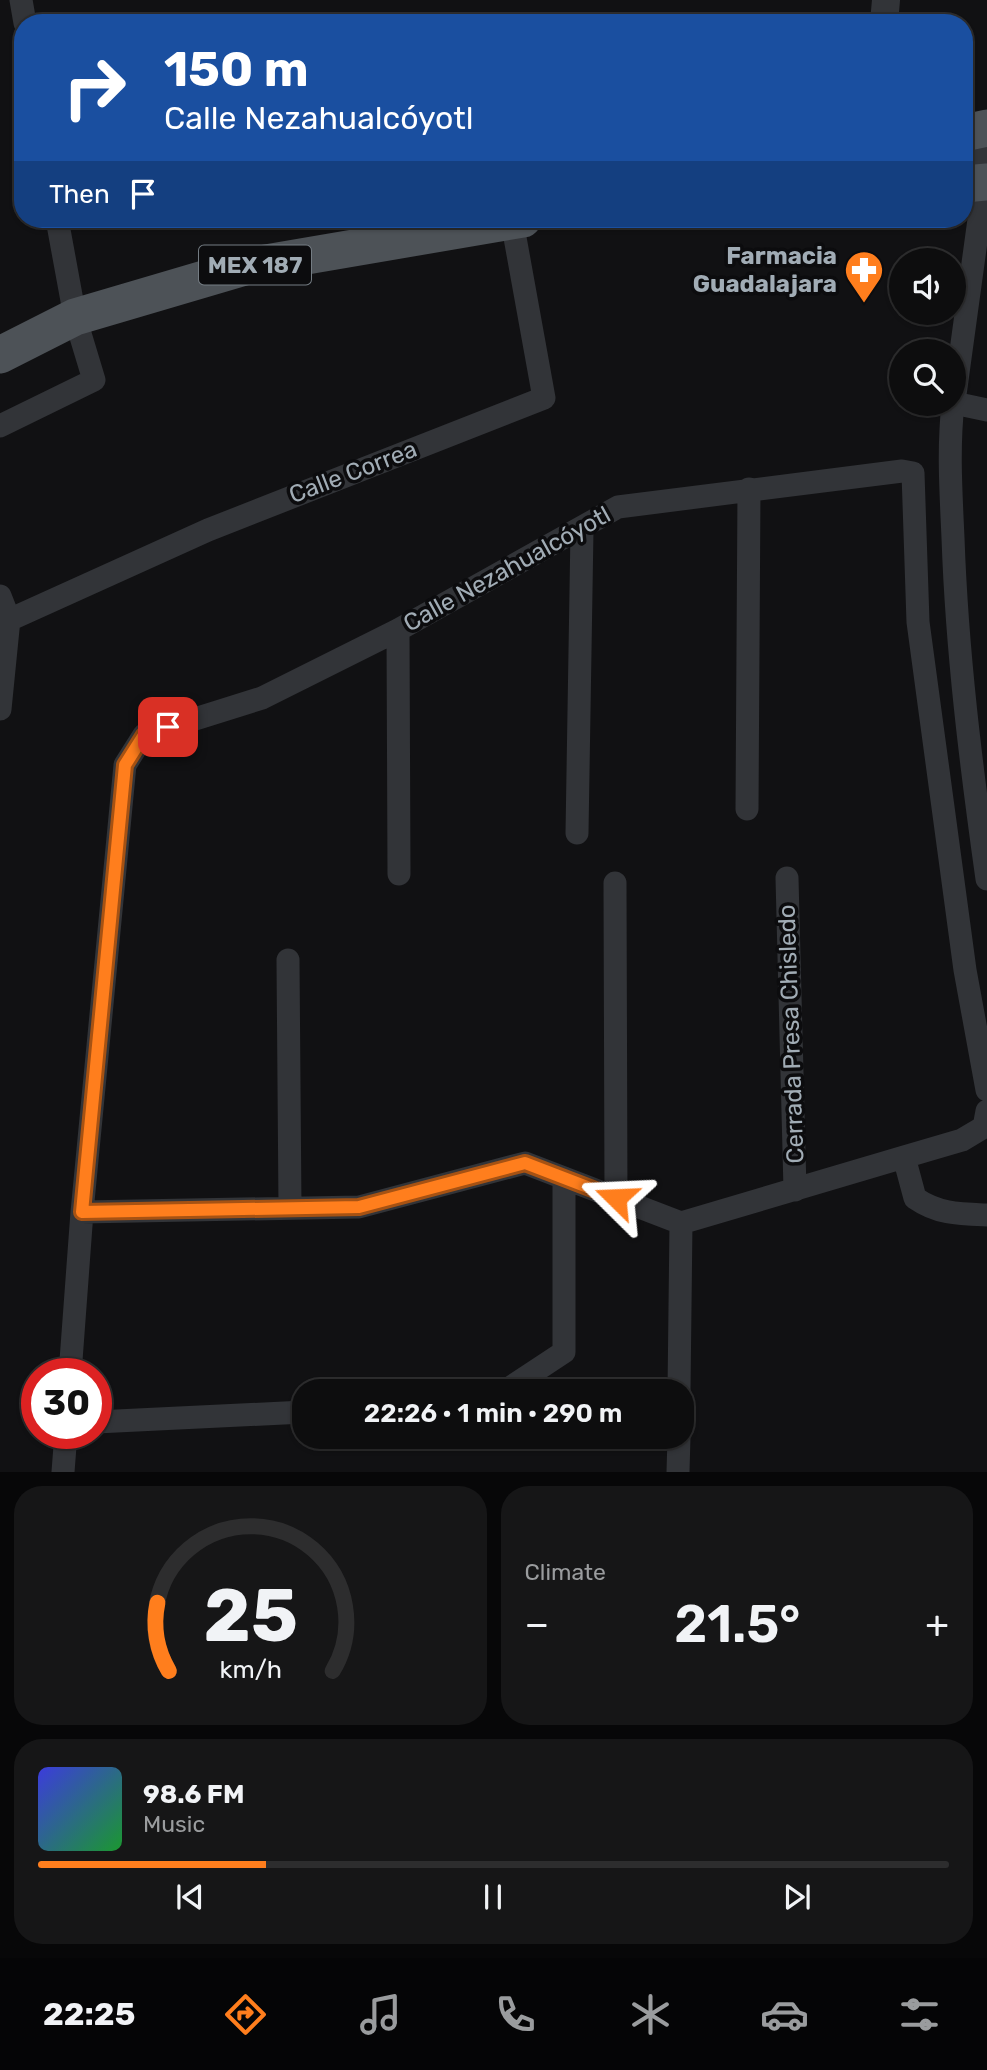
<!DOCTYPE html>
<html lang="en">
<head>
<meta charset="utf-8">
<style>
	body { margin:0; font-family:Rubik,sans-serif; background:#161617; color:#f1f3f6; height:100vh; display:flex; flex-direction:column; font-size:26px; white-space:nowrap }
	* { box-sizing:border-box; margin:0 }
	p { font-size:23px; color:#9a9c9e }
	.icon { flex:none; width:38px; height:38px; fill:none; stroke:currentColor; stroke-width:2; stroke-linecap:round; stroke-linejoin:round }
	.map { position:relative; height:1472px; overflow:hidden }
	.panel { display:flex; flex-direction:column; gap:14px; padding:14px; background:#070708; flex:1 }
	.panel>* { flex:none }
	.top-card { position:absolute; left:14px; top:14px; width:959px; height:214px; border-radius:28px; box-shadow:0 2px 5px #0004,0 0 0 2px #2d2d2e; background:#1a4fa0; color:#fff; overflow:hidden }
	.buttons { position:absolute; left:889px; top:248px; display:grid; gap:14px }
	.buttons a { display:grid; place-items:center; width:77px; height:77px; border-radius:50%; background:#0d0d0e; box-shadow:0 2px 5px #0004,0 0 0 2px #2d2d2e; font-size:35px }
	.speed { position:absolute; left:21px; top:1358px; display:flex; gap:14px; font-size:35px; font-weight:700; text-align:center }
	.speed>* { display:grid; place-content:center; width:91px; height:91px; border-radius:50%; background:#0d0d0e; box-shadow:0 2px 5px #0004,0 0 0 2px #2d2d2e; line-height:1 }
	.speed .limit { border:10px solid #d22; background:#fff; color:#111 }
	.pin { position:absolute; display:grid; place-items:center; width:60px; height:60px; color:#fff; margin:-30px; border-radius:14px; box-shadow:0 4px 10px #0006 }
	.me { position:absolute; width:77px; margin:-38px; rotate:291deg; stroke-linejoin:round; filter:drop-shadow(0 0 5px #0008) }
	.turn { display:flex; align-items:center; gap:24px; height:147px; padding:0 35px; font-size:32px }
	.turn .icon { width:91px; height:91px; stroke-width:2.5 }
	.turn b { display:block; font-size:49px; line-height:60px }
	.then { display:flex; align-items:center; height:66px; padding:0 35px; background:#0003; gap:14px; font-size:26px }
	.big { font-size:52px; font-weight:600; line-height:1.1 }
	.panel .tile { flex:1; display:flex; flex-direction:column; justify-content:center; gap:10px; min-width:0; padding:0 24px; border-radius:28px; background:#161617 }
	.panel .dial { align-items:center; gap:0 }
	.dial svg { height:182px; overflow:visible; fill:none; stroke:#2d2d2e; stroke-width:7; stroke-linecap:round; text-anchor:middle }
	.dial text { fill:#f1f3f6; stroke:none }
	.song { display:flex; align-items:center; gap:21px }
	.cover { width:84px; height:84px; border-radius:10px; background:linear-gradient(135deg,hsl(240 70% 55%),hsl(130 70% 35%)) }
	.played { height:7px; border-radius:4px; background:linear-gradient(90deg,#ff7e1d 25%,#2d2d2e 25%) }
	.keys { display:flex; justify-content:space-around; direction:ltr }
	.heat { display:flex; justify-content:space-between; align-items:center; font-size:38px; direction:ltr }
	.panel .tiles { flex:1; display:grid; gap:14px; grid-template-columns:1fr 1fr }
	.tile:last-child { grid-column:span 2 }
	.trip { position:absolute; left:292px; top:1379px; width:402px; height:70px; border-radius:28px; background:#0d0d0e; box-shadow:0 2px 5px #0004,0 0 0 2px #2d2d2e; font-weight:600; line-height:70px; text-align:center }
	.menu { display:flex; height:112px; justify-content:space-around; align-items:center; background:#050506; color:#9a9c9e }
	.menu .icon { width:49px; height:49px }
	.menu .on { color:#ff7e1d }
	.menu b { font-size:32px; color:#f1f3f6 }
	.map>svg:first-child { display:block }
</style>
</head>
<body>
<div class="map">
<svg width="987" height="1472" viewBox="0 0 987 1472">
	<rect width="100%" height="100%" fill="#111113"/>
	<g fill="none" stroke-linecap="round" stroke-linejoin="round">
		<path stroke="#323438" stroke-width="23" d="M 21,0 L 25,23
			M 954,402 L 984,183 L 981,130
			M 954,403 L 987,410
			M 953,404 C 948,449 951,493 953,538 C 957,653 971,765 987,879
			M 0,426 L 94,380 L 75,317 L 57,219
			M 0,596 L 9,619 L 0,709
			M 0,624 L 208,530 L 544,398 L 512,221
			M 398,630 L 399,874
			M 747,809 L 749,489
			M 577,833 L 582,530
			M 787,878 L 795,1190
			M 615,883 L 616,1198
			M 288,960 L 290,1208
			M 904,1157 L 962,1140 L 984,1127 L 987,1111
			M 82,1212 L 359,1207 L 525,1163 L 681,1223 L 904,1157 L 915,1198 C 938,1214 959,1214 987,1215
			M 70,1374 L 82,1212 L 125,765 L 144,735 L 262,698 L 398,630 L 618,507 L 902,471 L 913,473 L 918,622 L 965,970 L 987,1090
			M 505,1391 L 564,1352 L 564,1178
			M 679,1391 L 681,1223
			M 96,1422 L 304,1412
			M 63,1472 L 66,1433
			M 678,1472 L 679,1437"/>
		<path stroke="#323438" stroke-width="28" d="M 884,23 L 886,0"/>
		<path stroke="#4d5257" stroke-width="37" d="M 964,133 L 987,128
			M 964,184 L 987,182
			M 0,355 L 75,317 L 248,266 L 523,219"/>
	</g>
	<g fill="none" stroke-linecap="round" stroke-linejoin="round">
		<g stroke="#a65213" stroke-width="18">
			<path id="route" d="M 168,727 L 144,735 L 125,765 L 82,1212 L 359,1207 L 525,1163 L 616,1198"/>
		</g>
		<use href="#route" stroke="#ff7e1d" stroke-width="12"/>
	</g>
	<defs>
		<g id="pharmacy-pin" transform="scale(2.0125)"><path d="M0 17L-7.5 6A9.5 9.5 0 1 1 7.5 6Z" fill="#ff7e1d" stroke="#0c0c0e"/><path d="M-2-6h4v4h4v4h-4v4h-4v-4h-4v-4h4Z" fill="#fff"/></g>
	</defs>
	<g fill-rule="evenodd">
		<use href="#pharmacy-pin" x="864" y="270"/>
	</g>
	<g text-anchor="middle" dominant-baseline="central" stroke-width="7" stroke-linejoin="round" paint-order="stroke">
		<rect fill="#0c0c0e" stroke="#747c83" stroke-width="2" x="199" y="245.5" width="112" height="39" rx="5"/>
		<g font-size="23" font-weight="bold" fill="#a1acb5">
			<text x="255" y="265">MEX 187</text>
		</g>
		<g font-size="24" font-weight="bold" fill="#a1acb5" stroke="#0c0c0e" text-anchor="end">
			<text x="837" y="256">Farmacia<tspan x="837" dy="28">Guadalajara</tspan></text>
		</g>
		<g font-size="24" fill="#a1acb5" stroke="#0c0c0e">
			<text transform="translate(353 472) rotate(-21)">Calle Correa</text>
			<text transform="translate(507 569) rotate(-29)">Calle Nezahualcóyotl</text>
			<text transform="translate(791 1034) rotate(-92)">Cerrada Presa Chisledo</text>
		</g>
	</g>
</svg>
<div class="buttons">
<a><svg class="icon" aria-label="sound" viewBox="0 0 24 24"><path d="M4 9h4l5-4v14l-5-4H4zM17 9q2 3 0 6"/></svg></a>
<a><svg class="icon" aria-label="search" viewBox="0 0 24 24"><circle cx="10" cy="10" r="6"/><path d="M15 15l6 6"/></svg></a>
</div>
<div class="speed"><div class="limit">30</div></div>
<div class="pin" style="left:168px;top:727px;background:#d93025"><svg class="icon" aria-label="arrive" viewBox="0 0 24 24"><path d="M6 21V4h12l-3 4 3 4H6"/></svg></div>
<svg class="me" style="left:616px;top:1198px" viewBox="-20 -20 40 40"><path d="M0-17L14 15 0 8-14 15z" fill="#ff7e1d" stroke="#fff" stroke-width="4"/></svg>
<div class="trip">22:26 · 1 min · 290 m</div>
<div class="top-card">
<div class="turn"><svg class="icon" aria-label="right" viewBox="0 0 24 24"><path d="M7 20v-9h11M14 6l5 5-5 5"/></svg><div><b>150 m</b>Calle Nezahualcóyotl</div></div>
<div class="then">Then<svg class="icon" aria-label="arrive" viewBox="0 0 24 24"><path d="M6 21V4h12l-3 4 3 4H6"/></svg></div>
</div>
</div>
<section class="panel">
<div class="tiles">
<div class="tile dial"><svg viewBox="0 0 100 80">
<path d="M14 69A42 42 0 1 1 86 69"/>
<path d="M14 69A42 42 0 0 1 9 39" stroke="#ff7e1d"/>
<text x="50" y="56" font-size="32" font-weight="700">25</text>
<text x="50" y="72" font-size="11">km/h</text>
</svg></div>
<div class="tile"><p>Climate</p>
<div class="heat"><a>−</a><b class="big">21.5°</b><a>+</a></div>
</div>
<div class="tile">
<div class="song"><i class="cover"></i><div><b>98.6 FM</b><p>Music</p></div></div>
<div class="played"></div>
<div class="keys"><svg class="icon" aria-label="previous" viewBox="0 0 24 24"><path d="M18 5L8 12l10 7zM5 5v14"/></svg><svg class="icon" aria-label="pause" viewBox="0 0 24 24"><path d="M8 5v14M16 5v14"/></svg><svg class="icon" aria-label="next" viewBox="0 0 24 24"><path d="M6 5l10 7-10 7zM19 5v14"/></svg></div>
</div>
</div>
</section>
<nav class="menu">
<b>22:25</b>
<svg class="icon on" aria-label="directions" viewBox="0 0 24 24"><path d="M12 3l9 9-9 9-9-9zM9 14v-3h6M13 9l2 2-2 2"/></svg>
<svg class="icon" aria-label="music" viewBox="0 0 24 24"><path d="M9 18V5l10-2v13"/><circle cx="6" cy="18" r="3"/><circle cx="16" cy="16" r="3"/></svg>
<svg class="icon" aria-label="phone" viewBox="0 0 24 24"><path d="M5 4h4l2 5-3 2q2 4 5 5l2-3 5 2v4C11 20 4 13 5 4z"/></svg>
<svg class="icon" aria-label="climate" viewBox="0 0 24 24"><path d="M12 3v18M4 7l16 10M4 17L20 7"/></svg>
<svg class="icon" aria-label="car" viewBox="0 0 24 24"><path d="M5 17H2v-5l4-1 3-4h7l3 4 3 1v5h-3M9 17h6M6 11h13"/><circle cx="7" cy="17" r="2"/><circle cx="17" cy="17" r="2"/></svg>
<svg class="icon" aria-label="filters" viewBox="0 0 24 24"><path d="M4 7h16M4 17h16"/><circle cx="9" cy="7" r="2"/><circle cx="15" cy="17" r="2"/></svg>
</nav>
</body>
</html>
